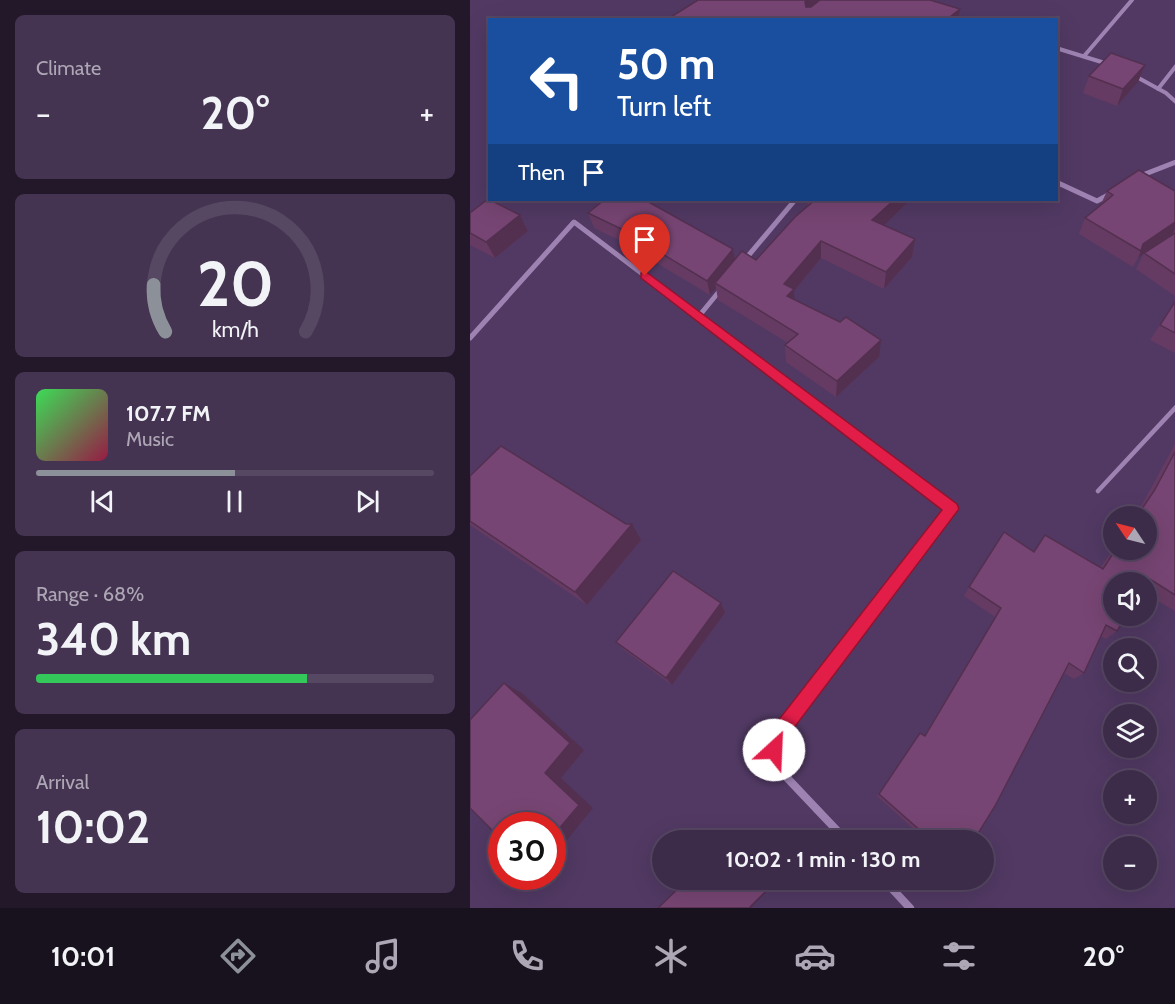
<!DOCTYPE html>
<html lang="en">
<head>
<meta charset="utf-8">
<style>
	body { margin:0; font-family:Cabin,sans-serif; background:#443351; color:#f1f3f6; height:100vh; display:flex; flex-direction:column; font-size:22px; white-space:nowrap }
	* { box-sizing:border-box; margin:0 }
	p { font-size:20px; color:#ada7b5 }
	.icon { flex:none; width:33px; height:33px; fill:none; stroke:currentColor; stroke-width:2; stroke-linecap:round; stroke-linejoin:round }
	.map { position:relative; flex:1; overflow:hidden }
	.sheet { display:flex; flex-direction:column; gap:15px; padding:15px; background:#221829; width:470px }
	.sheet>* { flex:none }
	.guide { position:absolute; left:18px; top:18px; width:570px; height:183px; border-radius:0px; box-shadow:0 6px 24px #0002,0 0 0 2px #564762; background:#1a4fa0; color:#fff; overflow:hidden }
	.needle { width:39px; rotate:305deg }
	.tools { position:absolute; left:633px; top:506px; display:grid; gap:12px }
	.tools a { display:grid; place-items:center; width:54px; height:54px; border-radius:50%; background:#3d2b4a; box-shadow:0 6px 24px #0002,0 0 0 2px #564762; font-size:30px }
	.speed { position:absolute; left:18px; top:812px; display:flex; gap:12px; font-size:30px; font-weight:700; text-align:center }
	.speed>* { display:grid; place-content:center; width:78px; height:78px; border-radius:50%; background:#3d2b4a; box-shadow:0 6px 24px #0002,0 0 0 2px #564762; line-height:1 }
	.speed .limit { border:9px solid #d22; background:#fff; color:#111 }
	.pin { position:absolute; display:grid; place-items:center; width:51px; height:51px; color:#fff; margin:-62px -26px; border-radius:50% 50% 50% 0; rotate:-45deg; box-shadow:0 0 6px #0007 }
	.pin .icon { rotate:45deg }
	.me { position:absolute; width:66px; margin:-33px; rotate:25deg; stroke-linejoin:round; filter:drop-shadow(0 0 4px #0008) }
	.turn { display:flex; align-items:center; gap:21px; height:126px; padding:0 30px; font-size:27px }
	.turn .icon { width:78px; height:78px; stroke-width:2.5 }
	.turn b { display:block; font-size:42px; line-height:51px }
	.then { display:flex; align-items:center; height:57px; padding:0 30px; background:#0003; gap:12px; font-size:22px }
	.big { font-size:45px; font-weight:800; line-height:1.1 }
	.sheet .tile { flex:1; display:flex; flex-direction:column; justify-content:center; gap:9px; min-width:0; padding:0 21px; border-radius:9px; background:#443351 }
	.sheet .dial { align-items:center; gap:0 }
	.dial svg { height:156px; overflow:visible; fill:none; stroke:#564762; stroke-width:7; stroke-linecap:round; text-anchor:middle }
	.dial text { fill:#f1f3f6; stroke:none }
	.song { display:flex; align-items:center; gap:18px }
	.cover { width:72px; height:72px; border-radius:9px; background:linear-gradient(135deg,hsl(130 70% 55%),hsl(340 70% 35%)) }
	.played { height:6px; border-radius:3px; background:linear-gradient(90deg,#8c9099 50%,#564762 50%) }
	.keys { display:flex; justify-content:space-around; direction:ltr }
	.heat { display:flex; justify-content:space-between; align-items:center; font-size:33px; direction:ltr }
	.charge { height:9px; border-radius:4px; background:linear-gradient(90deg,#34c759 68%,#564762 0) }
	.trip { position:absolute; left:182px; top:830px; width:342px; height:60px; border-radius:30px; background:#3d2b4a; box-shadow:0 6px 24px #0002,0 0 0 2px #564762; font-weight:800; line-height:60px; text-align:center }
	.tab-bar { display:flex; height:96px; justify-content:space-around; align-items:center; background:#18111e; color:#ada7b5 }
	.tab-bar .icon { width:42px; height:42px }
	.tab-bar .current { color:#8c9099 }
	.tab-bar b { font-size:27px; color:#f1f3f6 }
	main { display:flex; flex:1; min-height:0 }
	.map>svg:first-child { display:block }
</style>
</head>
<body>
<main>
<section class="sheet">
<div class="tile"><p>Climate</p>
<div class="heat"><a>−</a><b class="big">20°</b><a>+</a></div>
</div>
<div class="tile dial"><svg viewBox="0 0 100 80">
<path d="M14 69A42 42 0 1 1 86 69"/>
<path d="M14 69A42 42 0 0 1 8 45" stroke="#8c9099"/>
<text x="50" y="56" font-size="32" font-weight="700">20</text>
<text x="50" y="72" font-size="11">km/h</text>
</svg></div>
<div class="tile">
<div class="song"><i class="cover"></i><div><b>107.7 FM</b><p>Music</p></div></div>
<div class="played"></div>
<div class="keys"><svg class="icon" aria-label="previous" viewBox="0 0 24 24"><path d="M18 5L8 12l10 7zM5 5v14"/></svg><svg class="icon" aria-label="pause" viewBox="0 0 24 24"><path d="M8 5v14M16 5v14"/></svg><svg class="icon" aria-label="next" viewBox="0 0 24 24"><path d="M6 5l10 7-10 7zM19 5v14"/></svg></div>
</div>
<div class="tile"><p>Range · 68%</p><b class="big">340 km</b><div class="charge"></div></div>
<div class="tile"><p>Arrival</p><b class="big">10:02</b></div>
</section>
<div class="map">
<svg width="706" height="908" viewBox="0 0 706 908">
	<rect width="100%" height="100%" fill="#513963"/>
	<g fill="none" stroke-linecap="round" stroke-linejoin="round">
		<path stroke="#9e83b2" stroke-width="4.5" d="M 628,491 L 706,407"/>
		<path stroke="#9e83b2" stroke-width="4" d="M 586,48 L 638,64
			M 615,55 L 662,0
			M 663,75 L 696,93 L 706,102
			M 688,89 L 706,66"/>
		<path stroke="#9e83b2" stroke-width="5" d="M 670,176 L 706,162
			M 586,182 L 627,201 L 640,194
			M 273,262 L 325,200
			M 229,316 L 252,288
			M 0,338 L 104,222 L 282,357"/>
		<path stroke="#9e83b2" stroke-width="6" d="M 280,356 L 482,509 L 409,603"/>
		<path stroke="#9e83b2" stroke-width="8" d="M 376,840 L 302,762 L 306,737 L 410,602
			M 413,879 L 440,908"/>
	</g>
	<path fill="#663b63" d="M 675,65 L 668,82 L 647,106 L 613,93 L 619,76 Z
		M 637,191 L 705,191 L 705,296 L 666,269 L 674,253 L 705,233 L 703,233 L 668,258 L 663,267 L 609,234 L 615,218 L 631,204 Z
		M 338,200 L 440,200 L 414,225 L 445,239 L 442,257 L 414,289 L 351,258 L 324,291 L 324,300 L 409,357 L 366,397 L 316,362 L 315,345 L 318,343 L 248,300 L 246,288 L 240,295 L 185,262 L 184,257 L 124,228 L 118,213 L 263,249 L 265,260 L 286,260 L 338,205 Z
		M 0,213 L 50,215 L 58,231 L 25,258 L 0,245 Z
		M 705,302 L 705,353 L 680,340 Z
		M 705,444 L 705,611 L 676,594 L 676,582 L 647,631 L 636,639 L 631,636 L 614,673 L 604,679 L 594,673 L 504,840 L 456,840 L 407,796 L 447,737 L 450,733 L 454,736 L 525,617 L 494,596 L 499,587 L 564,551 L 575,535 L 630,568 L 644,548 L 644,549 L 676,549 L 676,516 L 664,516 L 673,503 Z
		M 0,476 L 156,524 L 171,540 L 117,605 L 0,525 Z
		M 251,603 L 255,613 L 202,685 L 154,650 L 146,642 Z"/>
	<path fill="#533050" d="M 337,0 L 357,0 L 335,18 L 335,2 Z
		M 490,9 L 488,20 L 481,20 L 481,16 Z
		M 675,65 L 668,82 L 647,106 L 653,89 Z
		M 424,200 L 440,200 L 401,238 L 402,220 Z
		M 50,215 L 58,231 L 25,258 L 16,242 Z
		M 705,222 L 705,229 L 703,233 L 668,258 L 671,251 L 673,244 Z
		M 445,239 L 442,257 L 414,289 L 416,272 Z
		M 351,241 L 351,258 L 324,291 L 325,307 L 318,313 L 314,284 Z
		M 263,249 L 266,264 L 245,283 L 246,288 L 240,295 L 237,281 Z
		M 411,340 L 409,357 L 366,397 L 367,381 Z
		M 162,524 L 171,540 L 117,605 L 105,592 Z
		M 251,603 L 255,613 L 202,685 L 196,678 Z
		M 34,683 L 52,693 L 114,750 L 91,778 L 123,808 L 82,858 L 82,837 L 75,773 Z
		M 287,879 L 292,879 L 299,889 L 281,908 L 279,908 Z"/>
	<path fill="#774573" stroke="#533050" stroke-width="1.5" d="M 228,0 L 337,0 L 335,2 L 336,7 L 341,7 L 350,0 L 460,0 L 490,9 L 481,16 L 486,17 L 483,20 L 196,20 Z
		M 641,53 L 675,65 L 653,89 L 619,76 Z
		M 669,170 L 705,191 L 705,222 L 673,244 L 671,251 L 615,218 L 643,195 L 637,191 Z
		M 18,199 L 50,215 L 16,242 L 0,233 L 0,213 Z
		M 134,200 L 175,200 L 263,249 L 237,281 L 181,247 L 185,245 L 118,213 Z
		M 345,200 L 424,200 L 402,220 L 445,239 L 416,272 L 351,241 L 314,284 L 324,289 L 317,296 L 370,322 L 376,317 L 411,340 L 367,381 L 315,345 L 328,334 L 245,283 L 272,251 L 286,260 L 325,217 Z
		M 705,233 L 705,274 L 674,253 Z
		M 705,302 L 705,333 L 690,325 Z
		M 31,446 L 156,524 L 162,524 L 105,592 L 0,521 L 0,476 Z
		M 705,452 L 705,595 L 680,579 L 676,585 L 676,582 L 644,582 L 644,615 L 657,615 L 647,631 L 636,625 L 614,673 L 599,663 L 525,806 L 504,840 L 461,840 L 409,794 L 450,733 L 455,736 L 531,608 L 499,587 L 534,532 L 564,552 L 575,535 L 633,569 L 646,549 L 676,549 L 676,516 L 667,516 L 684,491 Z
		M 203,571 L 251,603 L 196,678 L 146,642 Z
		M 34,683 L 100,743 L 75,773 L 109,805 L 82,837 L 82,825 L 32,825 L 32,840 L 0,808 L 0,720 Z
		M 218,879 L 287,879 L 296,891 L 279,908 L 188,908 Z"/>
	<path fill="#e11d48" stroke="#92132f" stroke-width="1.5" d="M 175,271 L 487,504 L 489,509 L 314,741 L 310,756 L 304,758 L 298,756 L 296,750 L 300,731 L 472,510 L 171,278 L 171,273 Z"/>
</svg>
<div class="tools">
<a><svg class="needle" viewBox="-14 -14 28 28"><path d="M0-13l5 13h-10z" fill="#e53935"/><path d="M0 13l5-13h-10z" fill="#ada7b5"/></svg></a>
<a><svg class="icon" aria-label="sound" viewBox="0 0 24 24"><path d="M4 9h4l5-4v14l-5-4H4zM17 9q2 3 0 6"/></svg></a>
<a><svg class="icon" aria-label="search" viewBox="0 0 24 24"><circle cx="10" cy="10" r="6"/><path d="M15 15l6 6"/></svg></a>
<a><svg class="icon" aria-label="layers" viewBox="0 0 24 24"><path d="M12 4l9 5-9 5-9-5zM3 14l9 5 9-5"/></svg></a>
<a>+</a>
<a>−</a>
</div>
<div class="speed"><div class="limit">30</div></div>
<div class="pin" style="left:175px;top:276px;background:#d93025"><svg class="icon" aria-label="arrive" viewBox="0 0 24 24"><path d="M6 21V4h12l-3 4 3 4H6"/></svg></div>
<svg class="me" style="left:304px;top:750px" viewBox="-20 -20 40 40"><circle r="19" fill="#fff"/><path d="M0-13L10 11 0 6-10 11z" fill="#e11d48"/></svg>
<div class="trip">10:02 · 1 min · 130 m</div>
<div class="guide">
<div class="turn"><svg class="icon" aria-label="left" viewBox="0 0 24 24"><path d="M17 20v-9H6M10 6l-5 5 5 5"/></svg><div><b>50 m</b>Turn left</div></div>
<div class="then">Then<svg class="icon" aria-label="arrive" viewBox="0 0 24 24"><path d="M6 21V4h12l-3 4 3 4H6"/></svg></div>
</div>
</div>
</main>
<nav class="tab-bar">
<b>10:01</b>
<svg class="icon current" aria-label="directions" viewBox="0 0 24 24"><path d="M12 3l9 9-9 9-9-9zM9 14v-3h6M13 9l2 2-2 2"/></svg>
<svg class="icon" aria-label="music" viewBox="0 0 24 24"><path d="M9 18V5l10-2v13"/><circle cx="6" cy="18" r="3"/><circle cx="16" cy="16" r="3"/></svg>
<svg class="icon" aria-label="phone" viewBox="0 0 24 24"><path d="M5 4h4l2 5-3 2q2 4 5 5l2-3 5 2v4C11 20 4 13 5 4z"/></svg>
<svg class="icon" aria-label="climate" viewBox="0 0 24 24"><path d="M12 3v18M4 7l16 10M4 17L20 7"/></svg>
<svg class="icon" aria-label="car" viewBox="0 0 24 24"><path d="M5 17H2v-5l4-1 3-4h7l3 4 3 1v5h-3M9 17h6M6 11h13"/><circle cx="7" cy="17" r="2"/><circle cx="17" cy="17" r="2"/></svg>
<svg class="icon" aria-label="filters" viewBox="0 0 24 24"><path d="M4 7h16M4 17h16"/><circle cx="9" cy="7" r="2"/><circle cx="15" cy="17" r="2"/></svg>
<b>20°</b>
</nav>
</body>
</html>
